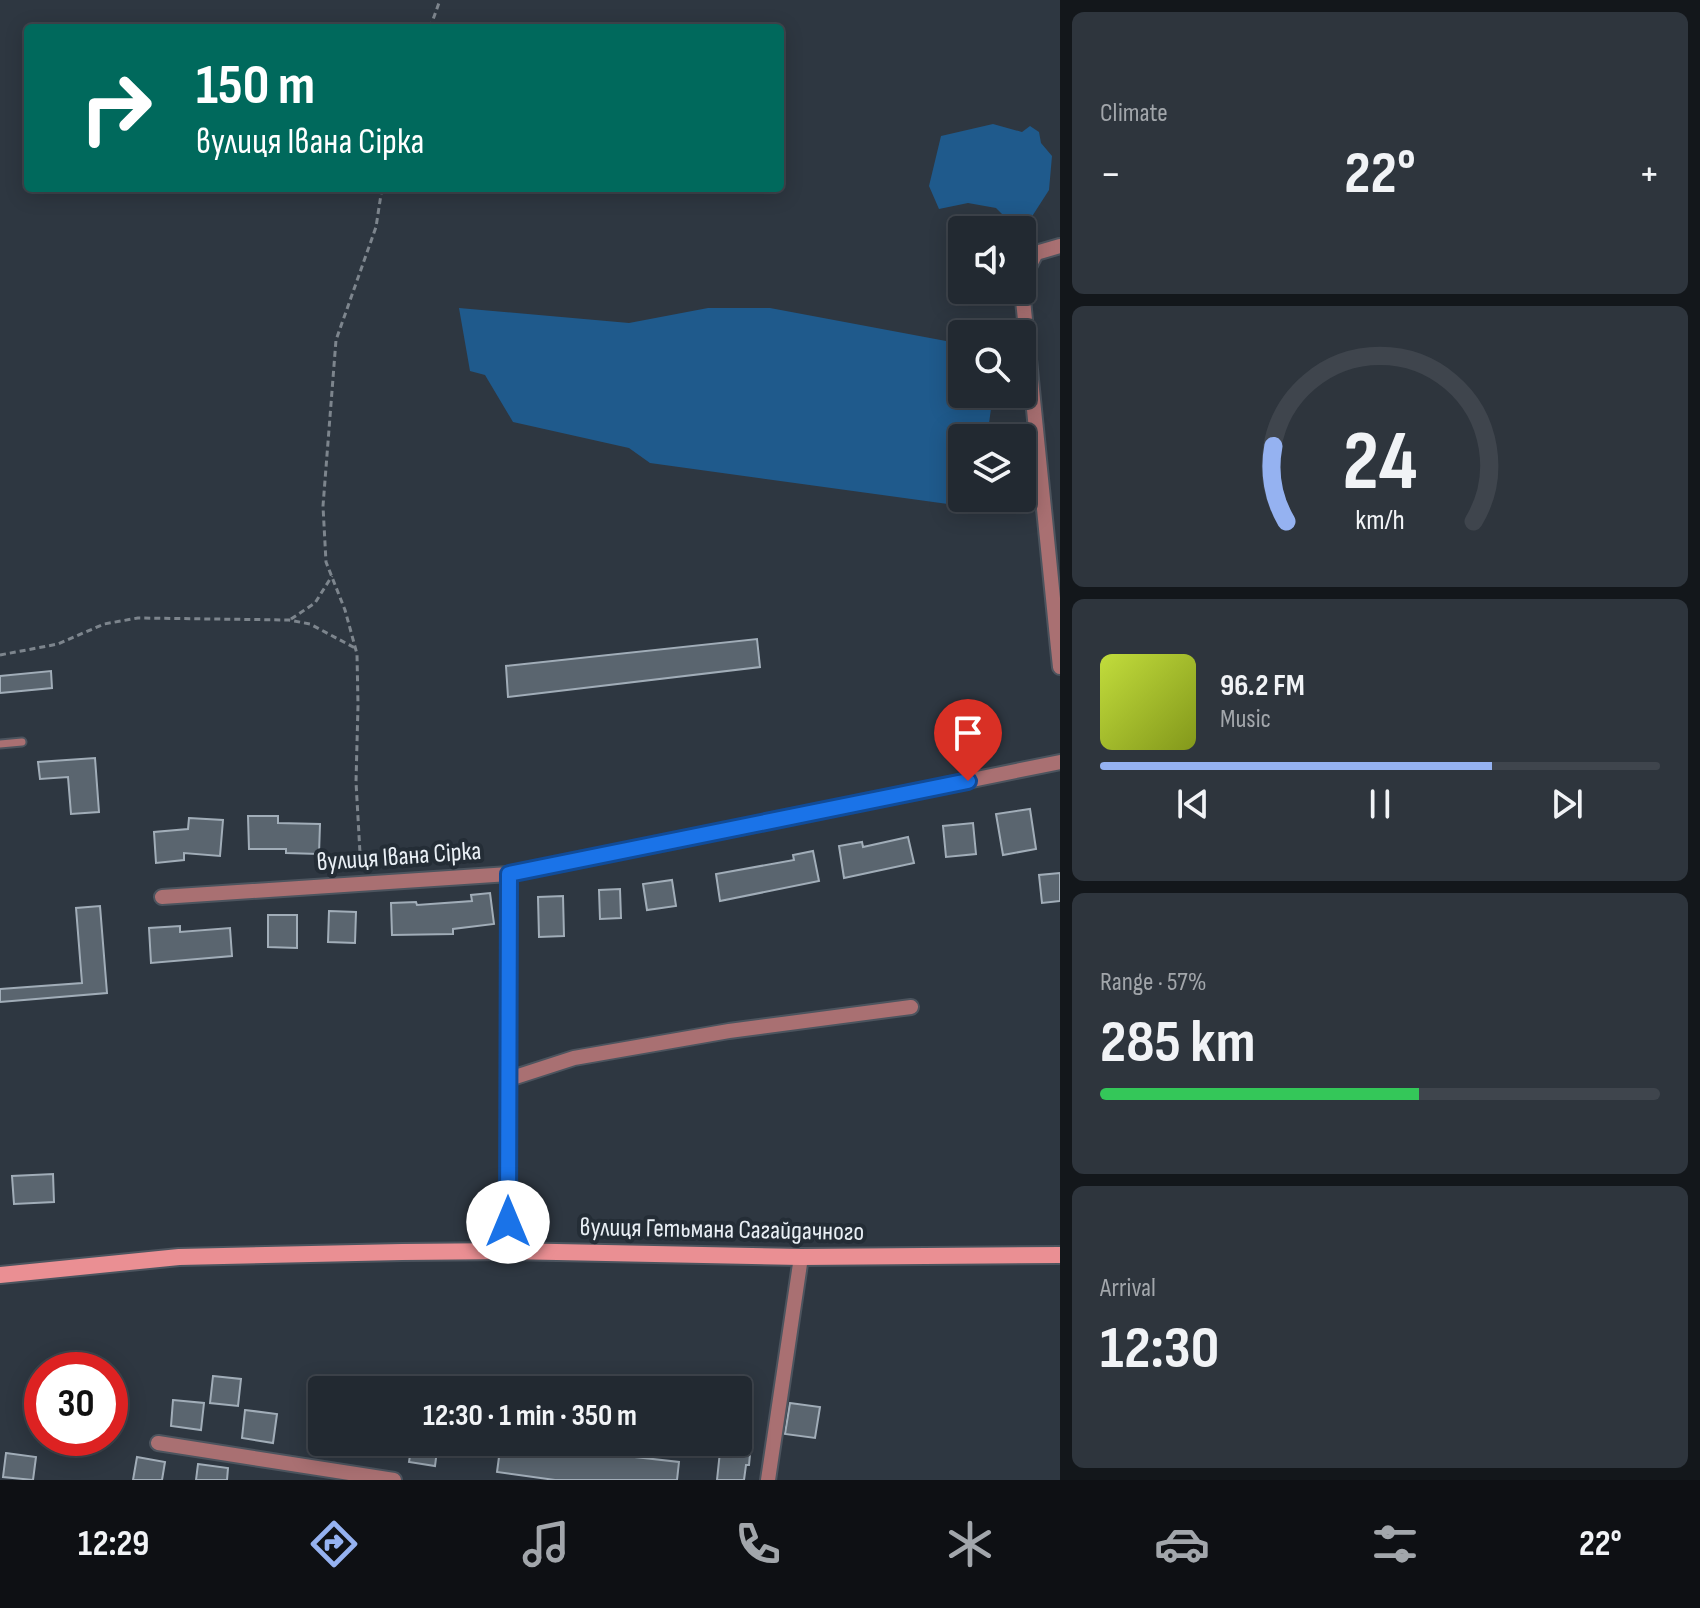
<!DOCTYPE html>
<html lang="en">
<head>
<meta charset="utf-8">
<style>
	body { margin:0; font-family:"Sofia Sans Condensed",sans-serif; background:#2e353d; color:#f1f3f6; height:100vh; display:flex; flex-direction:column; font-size:30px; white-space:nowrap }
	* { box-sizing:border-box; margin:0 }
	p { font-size:26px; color:#a2a6ab }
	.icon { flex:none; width:44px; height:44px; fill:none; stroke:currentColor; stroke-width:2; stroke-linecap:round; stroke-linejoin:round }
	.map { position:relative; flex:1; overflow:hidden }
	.sheet { display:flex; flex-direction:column; gap:12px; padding:12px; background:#13171b; width:640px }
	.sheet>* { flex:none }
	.banner { position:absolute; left:24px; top:24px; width:760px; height:168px; border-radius:8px; box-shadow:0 4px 20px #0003,0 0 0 2px #3f454d; background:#00695c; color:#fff; overflow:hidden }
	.tools { position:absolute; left:948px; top:216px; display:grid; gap:16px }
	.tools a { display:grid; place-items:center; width:88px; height:88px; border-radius:8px; background:#222931; box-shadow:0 4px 20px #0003,0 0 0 2px #3f454d; font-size:40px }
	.speed { position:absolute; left:24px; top:1352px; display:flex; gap:16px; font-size:40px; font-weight:700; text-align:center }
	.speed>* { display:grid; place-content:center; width:104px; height:104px; border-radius:50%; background:#222931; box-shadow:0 4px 20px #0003,0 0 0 2px #3f454d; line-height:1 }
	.speed .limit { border:12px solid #d22; background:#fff; color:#111 }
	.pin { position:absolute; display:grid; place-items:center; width:68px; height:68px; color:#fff; margin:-82px -34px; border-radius:50% 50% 50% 0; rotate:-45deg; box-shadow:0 0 8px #0007 }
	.pin .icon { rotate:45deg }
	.me { position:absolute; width:88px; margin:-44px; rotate:0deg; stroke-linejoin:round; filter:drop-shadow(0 0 6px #0008) }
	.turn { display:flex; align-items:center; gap:28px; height:168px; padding:0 40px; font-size:36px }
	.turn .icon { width:104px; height:104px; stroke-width:2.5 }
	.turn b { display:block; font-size:56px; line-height:68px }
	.big { font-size:60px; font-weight:700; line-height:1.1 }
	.sheet .tile { flex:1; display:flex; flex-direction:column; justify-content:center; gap:12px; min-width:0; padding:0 28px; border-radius:12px; background:#2e353d }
	.sheet .dial { align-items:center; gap:0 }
	.dial svg { height:208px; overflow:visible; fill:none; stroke:#3f454d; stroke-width:7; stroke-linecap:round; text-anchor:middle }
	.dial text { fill:#f1f3f6; stroke:none }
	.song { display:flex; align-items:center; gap:24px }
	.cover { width:96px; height:96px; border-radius:12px; background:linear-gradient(135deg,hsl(70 70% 55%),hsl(70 70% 35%)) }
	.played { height:8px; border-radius:4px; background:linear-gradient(90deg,#95b2f1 70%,#3f454d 70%) }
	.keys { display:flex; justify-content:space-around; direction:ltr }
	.heat { display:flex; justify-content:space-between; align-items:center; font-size:44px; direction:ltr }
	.charge { height:12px; border-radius:6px; background:linear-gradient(90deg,#34c759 57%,#3f454d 0) }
	.trip { position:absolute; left:308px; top:1376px; width:444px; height:80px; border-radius:8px; background:#222931; box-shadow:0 4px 20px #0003,0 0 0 2px #3f454d; font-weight:700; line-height:80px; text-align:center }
	.dock { display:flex; height:128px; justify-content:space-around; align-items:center; background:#0e1014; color:#a2a6ab }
	.dock .icon { width:56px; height:56px }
	.dock .on { color:#95b2f1 }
	.dock b { font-size:36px; color:#f1f3f6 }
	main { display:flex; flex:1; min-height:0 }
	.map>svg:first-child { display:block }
</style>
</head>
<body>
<main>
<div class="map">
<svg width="1060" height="1480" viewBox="0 0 1060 1480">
	<rect width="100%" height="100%" fill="#2e3741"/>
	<path fill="#1f5a8c" d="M 993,124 L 1022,132 L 1030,126 L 1039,132 L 1041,143 L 1052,156 L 1049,190 L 1031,218 L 1018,230 L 996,208 L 968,203 L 939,209 L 929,186 L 941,136 Z
		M 459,308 L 629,323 L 708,308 L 770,308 L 962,344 L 962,394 L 993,394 L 987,438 L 962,438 L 962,498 L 978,498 L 977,508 L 650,463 L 629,448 L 513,422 L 485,375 L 470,371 Z"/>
	<path fill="#5a656f" stroke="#a1adb8" stroke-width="2" d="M 757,639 L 760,667 L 508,697 L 506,666 Z
		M 51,671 L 52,688 L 0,693 L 0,676 Z
		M 95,758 L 99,812 L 71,814 L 68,777 L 40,779 L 38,762 Z
		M 1030,809 L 1036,849 L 1003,855 L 996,814 Z
		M 248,816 L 278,816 L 278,823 L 320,824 L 319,854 L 286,853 L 286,849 L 249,849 Z
		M 189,818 L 223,820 L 220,856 L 184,853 L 184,860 L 156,863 L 154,832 L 188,829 Z
		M 973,823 L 976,854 L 946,857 L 943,826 Z
		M 908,837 L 914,863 L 844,878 L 839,846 L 862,842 L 863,847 Z
		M 813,851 L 819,881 L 720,901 L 716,874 L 794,860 L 793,855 Z
		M 1060,873 L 1060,901 L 1042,903 L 1039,875 Z
		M 672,880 L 676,906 L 647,910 L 643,884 Z
		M 620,889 L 621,918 L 600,919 L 599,890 Z
		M 490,893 L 494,924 L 453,929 L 453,934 L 392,935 L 391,903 L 416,902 L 417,905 L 472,901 L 471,895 Z
		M 563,896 L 564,936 L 539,937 L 538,897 Z
		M 100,906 L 107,993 L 0,1002 L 0,989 L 82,983 L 76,908 Z
		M 329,911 L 356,912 L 355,943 L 328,942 Z
		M 268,915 L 297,915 L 297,948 L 268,947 Z
		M 180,926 L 180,932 L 230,928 L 232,956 L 151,963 L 149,928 Z
		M 53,1174 L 54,1202 L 14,1204 L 12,1176 Z
		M 213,1376 L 241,1379 L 238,1406 L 210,1403 Z
		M 173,1400 L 204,1403 L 201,1430 L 171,1426 Z
		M 790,1403 L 820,1407 L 815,1438 L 785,1434 Z
		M 245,1410 L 277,1414 L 273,1443 L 242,1438 Z
		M 738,1431 L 752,1433 L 749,1465 L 746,1465 L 744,1480 L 717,1480 L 721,1442 L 738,1442 Z
		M 317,1442 L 354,1442 L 352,1454 L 316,1450 Z
		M 412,1442 L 438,1442 L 435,1466 L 409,1462 Z
		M 501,1442 L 679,1462 L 677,1480 L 555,1480 L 497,1472 Z
		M 6,1453 L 36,1457 L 33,1480 L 3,1477 Z
		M 137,1457 L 165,1462 L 162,1480 L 133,1480 Z
		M 198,1464 L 228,1468 L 227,1480 L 196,1480 Z"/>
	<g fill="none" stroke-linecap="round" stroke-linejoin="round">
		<g stroke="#4c545e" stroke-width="11">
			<path id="lane" d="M 0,744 L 22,742"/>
		</g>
		<g stroke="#4c545e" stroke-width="18">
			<path id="street" d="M 1022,280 L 1036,253 L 1060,246
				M 1022,290 L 1058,648
				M 1060,646 L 1058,648 L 1060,667
				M 162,897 L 509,874 L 1060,762
				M 509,1079 L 574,1058 L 729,1031 L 911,1007
				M 508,1251 L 509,874
				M 158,1443 L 394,1480
				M 768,1480 L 801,1257"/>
		</g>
		<g stroke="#4c545e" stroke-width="20">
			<path id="secondary" d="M 0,1275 L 179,1257 L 402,1252 L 508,1251 L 801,1257 L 1060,1255"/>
		</g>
		<path stroke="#7d858d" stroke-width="3" stroke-dasharray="6 4" stroke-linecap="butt" d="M 430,28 L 440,0
			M 291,619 L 315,603 L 332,576
			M 0,655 L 58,644 L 104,624 L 138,618 L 289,620 L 310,624 L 355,648
			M 361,871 L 356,782 L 358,705 L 357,654 L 345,610 L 326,562 L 323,506 L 336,340 L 376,227 L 382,188"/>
		<use href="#lane" stroke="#a97072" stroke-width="7"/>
		<use href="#street" stroke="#a97072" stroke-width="14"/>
		<use href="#secondary" stroke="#ea8f93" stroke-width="16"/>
	</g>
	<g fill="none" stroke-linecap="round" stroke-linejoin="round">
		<g stroke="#114b97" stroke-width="20">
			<path id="route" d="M 508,1222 L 509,874 L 968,781"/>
		</g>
		<use href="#route" stroke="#1a73e8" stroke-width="14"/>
	</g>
	<g text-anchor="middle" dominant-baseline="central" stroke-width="8" stroke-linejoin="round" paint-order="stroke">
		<g font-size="26" fill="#e9eff5" stroke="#242d36">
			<text transform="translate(399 857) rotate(-4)">вулиця Івана Сірка</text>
			<text transform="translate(722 1230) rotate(1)">вулиця Гетьмана Сагайдачного</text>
		</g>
	</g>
</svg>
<div class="tools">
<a><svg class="icon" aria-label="sound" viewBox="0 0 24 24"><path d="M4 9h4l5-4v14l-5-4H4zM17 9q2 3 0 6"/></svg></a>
<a><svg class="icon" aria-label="search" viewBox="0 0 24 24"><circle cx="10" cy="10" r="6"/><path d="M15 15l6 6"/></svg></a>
<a><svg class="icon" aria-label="layers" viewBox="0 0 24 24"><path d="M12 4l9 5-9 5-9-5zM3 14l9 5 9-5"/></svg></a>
</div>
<div class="speed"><div class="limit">30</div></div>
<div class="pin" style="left:968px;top:781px;background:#d93025"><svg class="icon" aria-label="arrive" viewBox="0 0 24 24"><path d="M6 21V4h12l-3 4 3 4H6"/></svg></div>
<svg class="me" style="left:508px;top:1222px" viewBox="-20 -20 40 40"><circle r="19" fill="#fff"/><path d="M0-13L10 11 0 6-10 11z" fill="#1a73e8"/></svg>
<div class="trip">12:30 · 1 min · 350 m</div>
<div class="banner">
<div class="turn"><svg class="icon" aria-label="right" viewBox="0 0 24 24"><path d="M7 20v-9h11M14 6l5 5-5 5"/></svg><div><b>150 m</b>вулиця Івана Сірка</div></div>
</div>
</div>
<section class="sheet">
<div class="tile"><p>Climate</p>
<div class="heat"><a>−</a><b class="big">22°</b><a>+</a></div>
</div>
<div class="tile dial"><svg viewBox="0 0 100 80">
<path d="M14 69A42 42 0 1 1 86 69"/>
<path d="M14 69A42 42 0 0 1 9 40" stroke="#95b2f1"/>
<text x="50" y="56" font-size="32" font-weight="700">24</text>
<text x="50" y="72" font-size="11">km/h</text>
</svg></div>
<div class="tile">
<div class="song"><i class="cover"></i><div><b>96.2 FM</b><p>Music</p></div></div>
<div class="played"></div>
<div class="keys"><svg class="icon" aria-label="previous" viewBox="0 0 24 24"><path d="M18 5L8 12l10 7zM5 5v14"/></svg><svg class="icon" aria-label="pause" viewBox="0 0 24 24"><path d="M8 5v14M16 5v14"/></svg><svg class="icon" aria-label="next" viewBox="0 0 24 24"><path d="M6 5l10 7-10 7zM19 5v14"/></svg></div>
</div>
<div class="tile"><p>Range · 57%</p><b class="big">285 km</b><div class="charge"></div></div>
<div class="tile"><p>Arrival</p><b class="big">12:30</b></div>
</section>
</main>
<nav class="dock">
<b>12:29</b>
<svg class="icon on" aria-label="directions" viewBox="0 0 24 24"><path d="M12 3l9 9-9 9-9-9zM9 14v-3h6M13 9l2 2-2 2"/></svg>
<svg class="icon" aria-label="music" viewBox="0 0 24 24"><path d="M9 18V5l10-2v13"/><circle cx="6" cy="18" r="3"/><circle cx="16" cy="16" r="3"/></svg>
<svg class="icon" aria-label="phone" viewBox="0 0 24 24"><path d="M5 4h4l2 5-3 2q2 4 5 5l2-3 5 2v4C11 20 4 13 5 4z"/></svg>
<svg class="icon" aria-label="climate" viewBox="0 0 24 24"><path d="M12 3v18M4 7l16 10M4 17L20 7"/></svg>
<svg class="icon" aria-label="car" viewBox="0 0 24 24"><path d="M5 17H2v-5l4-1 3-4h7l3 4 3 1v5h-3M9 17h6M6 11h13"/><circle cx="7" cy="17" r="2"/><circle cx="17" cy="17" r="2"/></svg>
<svg class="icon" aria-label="filters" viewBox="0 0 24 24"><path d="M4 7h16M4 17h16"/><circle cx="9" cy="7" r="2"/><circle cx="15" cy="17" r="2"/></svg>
<b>22°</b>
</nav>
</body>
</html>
